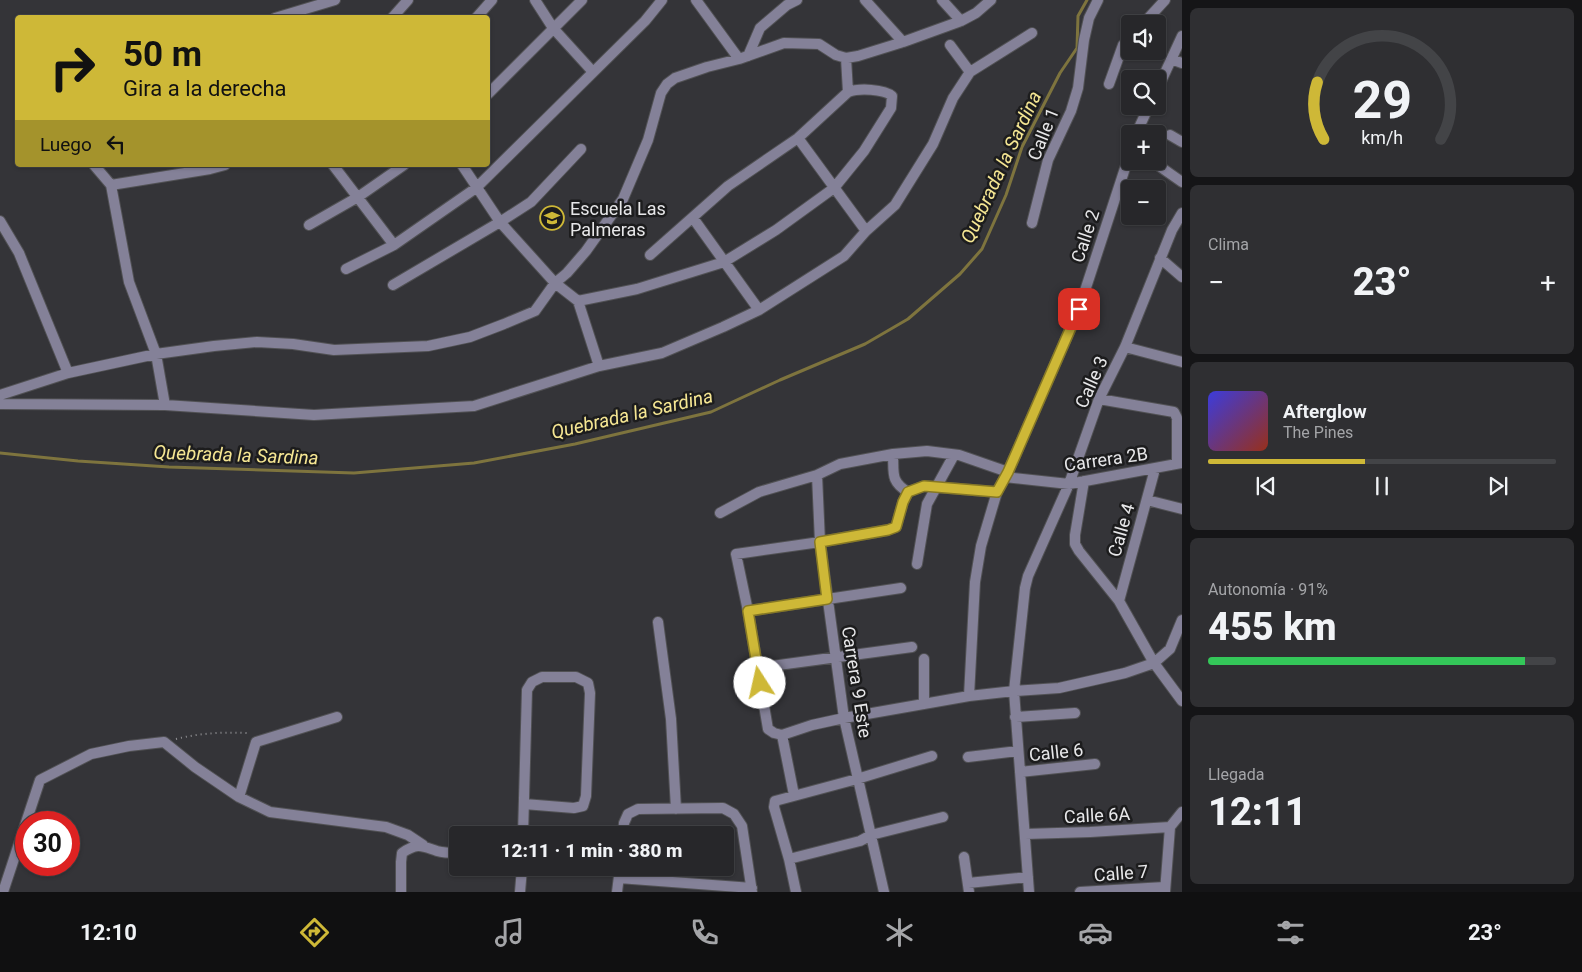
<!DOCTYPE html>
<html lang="es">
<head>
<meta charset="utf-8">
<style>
	body { margin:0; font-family:Roboto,sans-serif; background:#2f2f32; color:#f1f3f6; height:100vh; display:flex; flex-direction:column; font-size:19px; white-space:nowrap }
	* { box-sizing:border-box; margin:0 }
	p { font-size:16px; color:#a4a5a8 }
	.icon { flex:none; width:28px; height:28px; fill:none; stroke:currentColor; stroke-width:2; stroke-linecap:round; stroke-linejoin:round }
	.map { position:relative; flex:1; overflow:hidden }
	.drawer { display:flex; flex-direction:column; gap:8px; padding:8px; background:#151517; width:400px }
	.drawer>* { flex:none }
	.banner { position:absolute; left:15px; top:15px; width:475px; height:152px; border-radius:5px; box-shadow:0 1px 4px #0004,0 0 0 1px #434447; background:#ceb837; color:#111; overflow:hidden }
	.fabs { position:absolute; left:1121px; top:15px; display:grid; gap:10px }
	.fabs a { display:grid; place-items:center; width:45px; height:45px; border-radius:5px; background:#27272a; box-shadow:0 1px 4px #0004,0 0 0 1px #434447; font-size:25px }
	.speed { position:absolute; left:15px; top:811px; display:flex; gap:10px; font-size:25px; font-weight:700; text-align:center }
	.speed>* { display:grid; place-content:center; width:65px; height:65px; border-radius:50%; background:#27272a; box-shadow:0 1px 4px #0004,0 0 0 1px #434447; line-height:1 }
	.speed .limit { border:8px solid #d22; background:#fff; color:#111 }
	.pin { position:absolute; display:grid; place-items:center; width:42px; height:42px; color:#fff; margin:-21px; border-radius:10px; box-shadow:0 2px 8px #0006 }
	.me { position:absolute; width:55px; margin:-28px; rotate:350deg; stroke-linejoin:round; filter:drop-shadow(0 0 4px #0008) }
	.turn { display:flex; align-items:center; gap:18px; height:105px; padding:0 25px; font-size:22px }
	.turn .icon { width:65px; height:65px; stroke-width:2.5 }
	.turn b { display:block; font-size:35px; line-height:42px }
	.then { display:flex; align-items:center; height:48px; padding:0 25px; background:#0003; gap:10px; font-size:19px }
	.big { font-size:38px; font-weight:800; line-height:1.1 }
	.drawer .widget { flex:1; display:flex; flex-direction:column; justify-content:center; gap:8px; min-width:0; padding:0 18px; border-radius:8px; background:#2f2f32 }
	.drawer .dial { align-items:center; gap:0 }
	.dial svg { height:130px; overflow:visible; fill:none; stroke:#434447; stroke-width:7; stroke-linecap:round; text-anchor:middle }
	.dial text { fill:#f1f3f6; stroke:none }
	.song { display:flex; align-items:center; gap:15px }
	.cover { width:60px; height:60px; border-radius:8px; background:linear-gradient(135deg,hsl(240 70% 55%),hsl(10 70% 35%)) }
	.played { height:5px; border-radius:2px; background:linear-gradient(90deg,#ceb837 45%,#434447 45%) }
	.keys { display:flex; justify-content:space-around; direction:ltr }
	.heat { display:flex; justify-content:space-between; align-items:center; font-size:28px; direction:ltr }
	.charge { height:8px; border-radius:4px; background:linear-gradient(90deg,#34c759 91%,#434447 0) }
	.trip { position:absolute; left:449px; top:826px; width:285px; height:50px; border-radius:5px; background:#27272a; box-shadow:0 1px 4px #0004,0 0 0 1px #434447; font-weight:800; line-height:50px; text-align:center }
	.tabs { display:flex; height:80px; justify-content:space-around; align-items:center; background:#101011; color:#a4a5a8 }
	.tabs .icon { width:35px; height:35px }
	.tabs .current { color:#ceb837 }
	.tabs b { font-size:22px; color:#f1f3f6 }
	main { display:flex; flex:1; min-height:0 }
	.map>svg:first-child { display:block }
</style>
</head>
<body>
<main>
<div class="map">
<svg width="1182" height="892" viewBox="0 0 1182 892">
	<rect width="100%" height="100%" fill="#343438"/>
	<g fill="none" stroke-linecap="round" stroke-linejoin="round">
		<path stroke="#7e743e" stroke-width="3" d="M 0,453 L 78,461 L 169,467 L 354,473 L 474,463 L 575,444 L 711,412 L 780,380 L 865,344 L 908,319 L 960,274 L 982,249 L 1006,195 L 1022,147 L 1060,73 L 1077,48 L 1078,16 L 1087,0"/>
		<g stroke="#515154" stroke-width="12">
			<path id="street" d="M 535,0 L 553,28 L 593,72
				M 696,0 L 739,59
				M 865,0 L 903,42
				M 942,0 L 961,21
				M 275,18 L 335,0
				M 392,18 L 408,0
				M 476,18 L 492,0
				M 1143,24 L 1165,0
				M 950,45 L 970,72
				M 748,56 L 760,28 L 787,5 L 797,0
				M 846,58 L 848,92
				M 1171,59 L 1182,63
				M 1109,84 L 1123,45 L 1130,38
				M 1158,88 L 1182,36
				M 488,94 L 582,0
				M 1136,134 L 1149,106
				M 1170,135 L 1182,142
				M 798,138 L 866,231
				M 1152,161 L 1182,182
				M 94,165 L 111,185 L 129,282 L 156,354 L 165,405
				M 333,165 L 394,245
				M 462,165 L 500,222 L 555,283 L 578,301 L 599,366
				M 111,185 L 210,169 L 225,165
				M 693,218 L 759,310
				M 0,221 L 19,253 L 68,373
				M 1032,223 L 1048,160 L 1071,111 L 1078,88 L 1084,40 L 1089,18 L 1098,0
				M 309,225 L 358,197 L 404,165
				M 1160,258 L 1182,277
				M 346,269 L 394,245 L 476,188 L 645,21 L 662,0
				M 393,285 L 500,222 L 531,202 L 581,149
				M 578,301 L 637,289 L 724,262 L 776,230 L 834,188 L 864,151 L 891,108 L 892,96 C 884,89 859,88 848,92 L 798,138 L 728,186 L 650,255
				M 1125,347 L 1182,362
				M 0,395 L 68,373 L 156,354 L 214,346 L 257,342 L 293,344 L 334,350 L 428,346 L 470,337 L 504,324 L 535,311 L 555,283 L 567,273 L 586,251 L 623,199 L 648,140 L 661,93 L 667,84 L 675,78 L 707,67 L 739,59 L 784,43 L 819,44 L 836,55 L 846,58 L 858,56 L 903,42 L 961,21 L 976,13 L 991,0
				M 1099,399 L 1174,412 L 1177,418 L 1177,464
				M 0,404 L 165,405 L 314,415 L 474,406 L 599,366 L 662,353 L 723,327 L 759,310 L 844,256 L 866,231 L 895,205 L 933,144 L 953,98 L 970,72 L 1032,33
				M 893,454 C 894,473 890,481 908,492
				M 817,475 L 820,542 L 844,718 L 884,892
				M 1005,477 L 1069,484 L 1182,463
				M 1084,481 L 1075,535 L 1075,544 L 1079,551 L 1119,601 L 1154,663 L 1182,701
				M 1147,500 L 1182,509
				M 720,513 L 759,492 L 817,475 L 840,464 L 893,454 L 927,451 L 959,455 L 1008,472
				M 917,564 L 927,504 L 954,455
				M 1119,601 L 1155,469
				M 748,611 L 901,588
				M 658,622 L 671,719 L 676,809
				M 924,659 L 924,704
				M 757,668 L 912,647
				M 969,696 L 975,582 L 981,546 L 997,492 L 1008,472 L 1079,309 L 1128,159 L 1130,147
				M 1015,717 L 1075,713
				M 782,735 L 774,733 L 768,729 L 748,611 L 736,554 L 820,542 L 888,530 L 896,527 L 903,502 L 908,492 L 924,486 L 997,492
				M 782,735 L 812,725 L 844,718 L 969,696 L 1014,691 L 1059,688 L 1125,673 L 1154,663 L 1170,649 L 1182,620
				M 782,735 L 794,795
				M 968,757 L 1018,751
				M 1020,772 L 1095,764
				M 239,797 L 256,742 L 337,717
				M 1170,827 L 1182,812
				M 1025,834 L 1090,832 L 1170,827
				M 523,835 L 527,690 L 532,682 L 542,677 L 576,677 L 588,683 L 590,693 L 586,796 L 583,806 L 574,808 L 524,804
				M 623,835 L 624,823 L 628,814 L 638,809 L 723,808 L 734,814 L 742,826 L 752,892
				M 964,857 L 969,892
				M 789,859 L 860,841 L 871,835 L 943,817
				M 619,878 L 752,888
				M 968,883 L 1028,877
				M 3,892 L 40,780 L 91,754 L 129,746 L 164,742 L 195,767 L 239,797 L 270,812 L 386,827 L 408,835 L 423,845
				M 401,892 L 401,862 L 402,853 C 418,842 422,846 437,851 C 444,853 450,853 458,853
				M 520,892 L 522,868
				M 617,892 L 620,868
				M 796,892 L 789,859 L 774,807 L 775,801 L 857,779 L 932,756
				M 1029,892 L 1014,691 L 1025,588 L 1028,576 L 1069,484 L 1099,399 L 1125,347 L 1172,230 L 1182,213
				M 1080,892 L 1165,887
				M 1165,892 L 1170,827"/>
		</g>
		<path stroke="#929295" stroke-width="2" stroke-dasharray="1 4" stroke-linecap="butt" d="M 176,739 C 200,733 223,732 247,733 L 249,735"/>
		<use href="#street" stroke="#848198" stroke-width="10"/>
	</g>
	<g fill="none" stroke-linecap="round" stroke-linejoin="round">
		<g stroke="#867824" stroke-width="12">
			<path id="route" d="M 760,683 L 748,611 L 827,599 L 820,542 L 888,530 L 896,527 L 903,502 L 908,492 L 924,486 L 997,492 L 1008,472 L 1079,309"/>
		</g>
		<use href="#route" stroke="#ceb837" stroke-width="9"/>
	</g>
	<defs>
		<g id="school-ring" transform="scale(1.25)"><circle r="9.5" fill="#1c1c1d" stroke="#ceb837" stroke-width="1.5"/><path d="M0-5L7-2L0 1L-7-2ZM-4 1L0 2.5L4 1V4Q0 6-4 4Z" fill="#ceb837"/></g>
	</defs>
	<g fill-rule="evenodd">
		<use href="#school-ring" x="552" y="218"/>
	</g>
	<g text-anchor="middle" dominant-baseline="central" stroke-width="5" stroke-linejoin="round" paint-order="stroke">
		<g font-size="18" fill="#e7e7e9" stroke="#1c1c1d">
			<text transform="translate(1043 134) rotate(-68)">Calle 1</text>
			<text transform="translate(1085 236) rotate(-72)">Calle 2</text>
			<text transform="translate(1091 382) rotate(-66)">Calle 3</text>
			<text transform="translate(1106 459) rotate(-8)">Carrera 2B</text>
			<text transform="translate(1121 530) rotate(-74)">Calle 4</text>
			<text transform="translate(857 682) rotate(81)">Carrera 9 Este</text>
			<text transform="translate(1056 752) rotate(-6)">Calle 6</text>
			<text transform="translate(1097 815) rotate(-3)">Calle 6A</text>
			<text transform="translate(1121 873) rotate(-4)">Calle 7</text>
		</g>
		<g font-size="18" fill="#e7e7e9" stroke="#1c1c1d" text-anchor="start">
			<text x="570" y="208">Escuela Las<tspan x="570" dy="21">Palmeras</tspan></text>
		</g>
		<g font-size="19" font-style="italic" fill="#f5e693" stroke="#1c1c1d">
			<text transform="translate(1001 167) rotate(-65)">Quebrada la Sardina</text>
			<text transform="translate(632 414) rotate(-13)">Quebrada la Sardina</text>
			<text transform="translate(236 455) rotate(2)">Quebrada la Sardina</text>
		</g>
	</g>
</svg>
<div class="fabs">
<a><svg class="icon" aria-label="sound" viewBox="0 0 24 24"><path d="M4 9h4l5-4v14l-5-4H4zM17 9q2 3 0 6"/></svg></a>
<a><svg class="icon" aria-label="search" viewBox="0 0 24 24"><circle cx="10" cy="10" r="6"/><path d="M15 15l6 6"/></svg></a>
<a>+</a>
<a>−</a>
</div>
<div class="speed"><div class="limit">30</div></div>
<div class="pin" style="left:1079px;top:309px;background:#d93025"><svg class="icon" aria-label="arrive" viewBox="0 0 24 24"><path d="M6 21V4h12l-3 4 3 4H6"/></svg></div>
<svg class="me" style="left:760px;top:683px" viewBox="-20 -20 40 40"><circle r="19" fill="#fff"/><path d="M0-13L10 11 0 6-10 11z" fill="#ceb837"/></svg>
<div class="trip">12:11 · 1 min · 380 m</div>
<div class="banner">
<div class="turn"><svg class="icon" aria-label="right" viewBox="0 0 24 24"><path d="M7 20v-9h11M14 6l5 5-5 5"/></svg><div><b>50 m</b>Gira a la derecha</div></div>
<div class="then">Luego<svg class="icon" aria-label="left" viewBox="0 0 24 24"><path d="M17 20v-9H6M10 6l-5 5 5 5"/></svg></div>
</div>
</div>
<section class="drawer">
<div class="widget dial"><svg viewBox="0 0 100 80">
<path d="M14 69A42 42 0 1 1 86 69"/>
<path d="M14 69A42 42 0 0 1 10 34" stroke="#ceb837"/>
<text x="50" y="56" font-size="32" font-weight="700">29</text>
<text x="50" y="72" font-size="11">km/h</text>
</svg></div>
<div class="widget"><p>Clima</p>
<div class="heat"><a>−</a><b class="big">23°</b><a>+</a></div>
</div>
<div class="widget">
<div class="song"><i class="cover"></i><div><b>Afterglow</b><p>The Pines</p></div></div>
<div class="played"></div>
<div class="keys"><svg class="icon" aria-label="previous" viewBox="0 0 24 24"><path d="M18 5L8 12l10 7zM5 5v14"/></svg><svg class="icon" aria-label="pause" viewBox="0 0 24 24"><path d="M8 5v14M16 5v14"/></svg><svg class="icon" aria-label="next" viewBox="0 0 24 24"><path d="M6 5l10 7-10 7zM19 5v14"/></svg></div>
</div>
<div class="widget"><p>Autonomía · 91%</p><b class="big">455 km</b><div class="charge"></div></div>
<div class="widget"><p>Llegada</p><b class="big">12:11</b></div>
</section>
</main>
<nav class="tabs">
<b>12:10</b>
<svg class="icon current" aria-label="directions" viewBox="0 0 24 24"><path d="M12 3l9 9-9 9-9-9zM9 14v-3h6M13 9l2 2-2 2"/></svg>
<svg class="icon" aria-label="music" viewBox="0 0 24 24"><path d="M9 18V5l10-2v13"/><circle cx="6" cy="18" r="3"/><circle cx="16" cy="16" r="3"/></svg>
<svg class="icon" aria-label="phone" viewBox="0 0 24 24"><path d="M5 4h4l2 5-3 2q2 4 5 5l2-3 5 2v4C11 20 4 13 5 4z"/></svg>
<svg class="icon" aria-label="climate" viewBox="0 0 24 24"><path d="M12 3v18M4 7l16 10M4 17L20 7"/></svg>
<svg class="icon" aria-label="car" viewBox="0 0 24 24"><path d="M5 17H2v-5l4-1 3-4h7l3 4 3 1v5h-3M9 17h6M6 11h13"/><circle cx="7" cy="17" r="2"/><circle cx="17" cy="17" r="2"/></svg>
<svg class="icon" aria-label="filters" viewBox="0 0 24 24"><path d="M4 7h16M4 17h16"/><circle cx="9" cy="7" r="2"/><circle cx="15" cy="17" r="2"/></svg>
<b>23°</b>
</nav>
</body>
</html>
